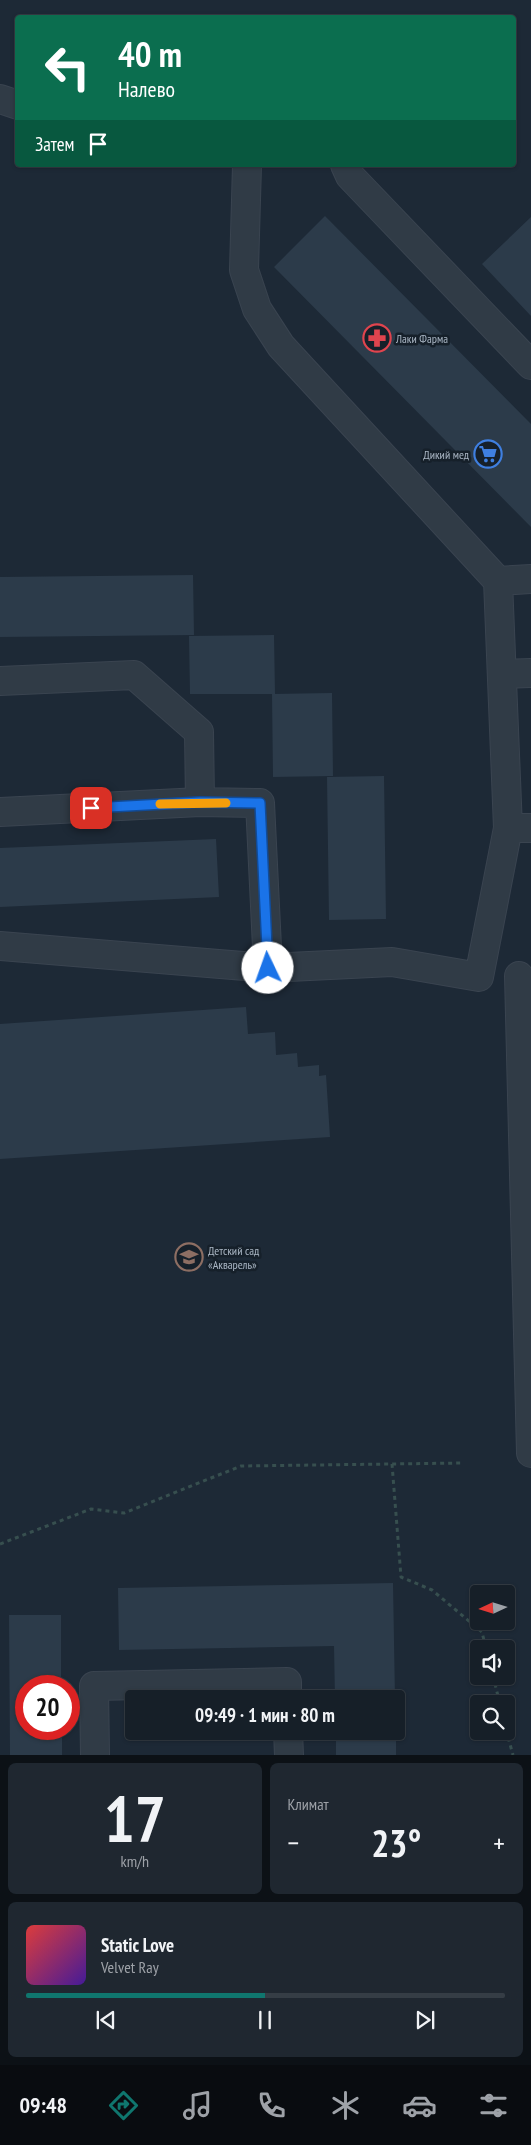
<!DOCTYPE html>
<html lang="ru">
<head>
<meta charset="utf-8">
<style>
	body { margin:0; font-family:"PT Sans Narrow",sans-serif; background:#1f2730; color:#f1f3f6; height:100vh; display:flex; flex-direction:column; font-size:19px; white-space:nowrap }
	* { box-sizing:border-box; margin:0 }
	p { font-size:16px; color:#9ea2a8 }
	.icon { flex:none; width:28px; height:28px; fill:none; stroke:currentColor; stroke-width:2; stroke-linecap:round; stroke-linejoin:round }
	.map { position:relative; height:1755px; overflow:hidden }
	.panel { display:flex; flex-direction:column; gap:8px; padding:8px; background:#0c1116; flex:1 }
	.panel>* { flex:none }
	.hud { position:absolute; left:15px; top:15px; width:501px; height:152px; border-radius:5px; box-shadow:0 1px 4px #0004,0 0 0 1px #353d45; background:#0b6e4f; color:#fff; overflow:hidden }
	.needle { width:32px; rotate:266deg }
	.fabs { position:absolute; left:470px; top:1585px; display:grid; gap:10px }
	.fabs a { display:grid; place-items:center; width:45px; height:45px; border-radius:5px; background:#161f28; box-shadow:0 1px 4px #0004,0 0 0 1px #353d45; font-size:25px }
	.speed { position:absolute; left:15px; top:1675px; display:flex; gap:10px; font-size:25px; font-weight:700; text-align:center }
	.speed>* { display:grid; place-content:center; width:65px; height:65px; border-radius:50%; background:#161f28; box-shadow:0 1px 4px #0004,0 0 0 1px #353d45; line-height:1 }
	.speed .limit { border:8px solid #d22; background:#fff; color:#111 }
	.pin { position:absolute; display:grid; place-items:center; width:42px; height:42px; color:#fff; margin:-21px; border-radius:10px; box-shadow:0 2px 8px #0006 }
	.me { position:absolute; width:55px; margin:-28px; rotate:357deg; stroke-linejoin:round; filter:drop-shadow(0 0 4px #0008) }
	.turn { display:flex; align-items:center; gap:18px; height:105px; padding:0 20px; font-size:22px }
	.turn .icon { width:65px; height:65px; stroke-width:2.5 }
	.turn b { display:block; font-size:35px; line-height:42px }
	.then { display:flex; align-items:center; height:48px; padding:0 20px; background:#0003; gap:10px; font-size:19px }
	.big { font-size:38px; font-weight:800; line-height:1.1 }
	.panel .card { flex:1; display:flex; flex-direction:column; justify-content:center; gap:8px; min-width:0; padding:0 18px; border-radius:8px; background:#1f2730 }
	.panel .dial { align-items:center; gap:0 }
	.dial b { font-size:65px; line-height:1 }
	.song { display:flex; align-items:center; gap:15px }
	.cover { width:60px; height:60px; border-radius:8px; background:linear-gradient(135deg,hsl(0 70% 55%),hsl(260 70% 35%)) }
	.played { height:5px; border-radius:2px; background:linear-gradient(90deg,#0f766e 50%,#353d45 50%) }
	.keys { display:flex; justify-content:space-around; direction:ltr }
	.heat { display:flex; justify-content:space-between; align-items:center; font-size:28px; direction:ltr }
	.panel .tiles { flex:1; display:grid; gap:8px; grid-template-columns:1fr 1fr }
	.card:last-child { grid-column:span 2 }
	.trip { position:absolute; left:125px; top:1690px; width:280px; height:50px; border-radius:5px; background:#161f28; box-shadow:0 1px 4px #0004,0 0 0 1px #353d45; font-weight:800; line-height:50px; text-align:center }
	.dock { display:flex; height:80px; justify-content:space-around; align-items:center; background:#090c10; color:#9ea2a8 }
	.dock .icon { width:35px; height:35px }
	.dock .selected { color:#0f766e }
	.dock b { font-size:22px; color:#f1f3f6 }
	.map>svg:first-child { display:block }
</style>
</head>
<body>
<div class="map">
<svg width="531" height="1755" viewBox="0 0 531 1755">
	<rect width="100%" height="100%" fill="#1d2936"/>
	<path fill="#2c3b4a" d="M 325,216 L 531,424 L 531,527 L 274,267 Z
		M 531,217 L 531,316 L 482,264 Z
		M 193,575 L 194,635 L 0,637 L 0,577 Z
		M 274,635 L 275,694 L 190,694 L 189,636 Z
		M 332,693 L 333,776 L 273,777 L 272,694 Z
		M 384,776 L 386,919 L 329,920 L 327,777 Z
		M 216,839 L 219,897 L 0,907 L 0,848 Z
		M 246,1007 L 248,1034 L 275,1032 L 276,1055 L 297,1053 L 298,1067 L 319,1065 L 319,1076 L 326,1075 L 330,1137 L 0,1159 L 0,1024 Z
		M 393,1583 L 395,1699 L 335,1699 L 334,1646 L 119,1650 L 118,1588 Z
		M 9,1615 L 61,1615 L 61,1686 L 26,1686 L 26,1729 L 62,1729 L 62,1755 L 10,1755 Z
		M 336,1731 L 396,1731 L 396,1755 L 336,1755 Z"/>
	<g fill="none" stroke-linecap="round" stroke-linejoin="round">
		<g stroke="#3a4450" stroke-width="30">
			<path id="minor" d="M 0,99 L 18,105
				M 247,165 L 244,270 L 257,309 L 281,346 L 498,581
				M 345,165 L 350,176 L 531,365
				M 502,674 L 531,673
				M 0,681 L 134,675 L 199,732 L 200,802
				M 0,812 L 200,802 L 260,803 L 268,968 L 0,946
				M 508,828 L 531,828
				M 268,968 L 392,962 L 479,977 L 508,828 L 498,581 L 531,579
				M 519,976 L 531,1453
				M 288,1731 L 289,1755
				M 95,1755 L 94,1686 L 287,1682 L 287,1699"/>
		</g>
		<path stroke="#374f4f" stroke-width="3" stroke-dasharray="4 4" stroke-linecap="butt" d="M 392,1464 L 401,1577 L 432,1590 L 482,1632 L 486,1649
			M 0,1544 L 91,1509 L 124,1513 L 241,1466 L 464,1463
			M 493,1676 L 500,1704
			M 506,1730 L 513,1755"/>
		<use href="#minor" stroke="#303b46" stroke-width="28"/>
	</g>
	<g fill="none" stroke-linecap="round" stroke-linejoin="round">
		<g stroke="#114b97" stroke-width="12">
			<path id="route" d="M 91,808 L 200,802 L 260,803 L 268,968"/>
		</g>
		<use href="#route" stroke="#1a73e8" stroke-width="9"/>
		<path stroke="#f59e0b" stroke-width="9" d="M 160,804 L 226,803"/>
	</g>
	<defs>
		<g id="pharmacy-ring" transform="scale(1.4375)"><circle r="9.5" fill="#16202a" stroke="#e0444e" stroke-width="1.5"/><path d="M-2-6h4v4h4v4h-4v4h-4v-4h-4v-4h4Z" fill="#e0444e"/></g>
		<g id="supermarket-ring" transform="scale(1.4375)"><circle r="9.5" fill="#16202a" stroke="#3f7fe0" stroke-width="1.5"/><path d="M-6-5.5h2.5l.6 2H6L4.5 2H-2.5L-4.4-4H-6ZM-1.5 3.2a1.3 1.3 0 1 0 .1 0ZM3 3.2a1.3 1.3 0 1 0 .1 0Z" fill="#3f7fe0"/></g>
		<g id="school-ring" transform="scale(1.4375)"><circle r="9.5" fill="#16202a" stroke="#8d6e63" stroke-width="1.5"/><path d="M0-5L7-2L0 1L-7-2ZM-4 1L0 2.5L4 1V4Q0 6-4 4Z" fill="#8d6e63"/></g>
	</defs>
	<g fill-rule="evenodd">
		<use href="#pharmacy-ring" x="377" y="338"/>
		<use href="#supermarket-ring" x="488" y="454"/>
		<use href="#school-ring" x="189" y="1257"/>
	</g>
	<g text-anchor="middle" dominant-baseline="central" stroke-width="5" stroke-linejoin="round" paint-order="stroke">
		<g font-size="12" fill="#aab6c4" stroke="#16202a" text-anchor="start">
			<text x="396" y="338">Лаки Фарма</text>
			<text x="469" y="454" text-anchor="end">Дикий мед</text>
			<text x="208" y="1250">Детский сад<tspan x="208" dy="14">«Акварель»</tspan></text>
		</g>
	</g>
</svg>
<div class="fabs">
<a><svg class="needle" viewBox="-14 -14 28 28"><path d="M0-13l5 13h-10z" fill="#e53935"/><path d="M0 13l5-13h-10z" fill="#9ea2a8"/></svg></a>
<a><svg class="icon" aria-label="sound" viewBox="0 0 24 24"><path d="M4 9h4l5-4v14l-5-4H4zM17 9q2 3 0 6"/></svg></a>
<a><svg class="icon" aria-label="search" viewBox="0 0 24 24"><circle cx="10" cy="10" r="6"/><path d="M15 15l6 6"/></svg></a>
</div>
<div class="speed"><div class="limit">20</div></div>
<div class="pin" style="left:91px;top:808px;background:#d93025"><svg class="icon" aria-label="arrive" viewBox="0 0 24 24"><path d="M6 21V4h12l-3 4 3 4H6"/></svg></div>
<svg class="me" style="left:268px;top:968px" viewBox="-20 -20 40 40"><circle r="19" fill="#fff"/><path d="M0-13L10 11 0 6-10 11z" fill="#1a73e8"/></svg>
<div class="trip">09:49 · 1 мин · 80 m</div>
<div class="hud">
<div class="turn"><svg class="icon" aria-label="left" viewBox="0 0 24 24"><path d="M17 20v-9H6M10 6l-5 5 5 5"/></svg><div><b>40 m</b>Налево</div></div>
<div class="then">Затем<svg class="icon" aria-label="arrive" viewBox="0 0 24 24"><path d="M6 21V4h12l-3 4 3 4H6"/></svg></div>
</div>
</div>
<section class="panel">
<div class="tiles">
<div class="card dial"><b>17</b><p>km/h</p></div>
<div class="card"><p>Климат</p>
<div class="heat"><a>−</a><b class="big">23°</b><a>+</a></div>
</div>
<div class="card">
<div class="song"><i class="cover"></i><div><b>Static Love</b><p>Velvet Ray</p></div></div>
<div class="played"></div>
<div class="keys"><svg class="icon" aria-label="previous" viewBox="0 0 24 24"><path d="M18 5L8 12l10 7zM5 5v14"/></svg><svg class="icon" aria-label="pause" viewBox="0 0 24 24"><path d="M8 5v14M16 5v14"/></svg><svg class="icon" aria-label="next" viewBox="0 0 24 24"><path d="M6 5l10 7-10 7zM19 5v14"/></svg></div>
</div>
</div>
</section>
<nav class="dock">
<b>09:48</b>
<svg class="icon selected" aria-label="directions" viewBox="0 0 24 24"><path d="M12 3l9 9-9 9-9-9zM9 14v-3h6M13 9l2 2-2 2"/></svg>
<svg class="icon" aria-label="music" viewBox="0 0 24 24"><path d="M9 18V5l10-2v13"/><circle cx="6" cy="18" r="3"/><circle cx="16" cy="16" r="3"/></svg>
<svg class="icon" aria-label="phone" viewBox="0 0 24 24"><path d="M5 4h4l2 5-3 2q2 4 5 5l2-3 5 2v4C11 20 4 13 5 4z"/></svg>
<svg class="icon" aria-label="climate" viewBox="0 0 24 24"><path d="M12 3v18M4 7l16 10M4 17L20 7"/></svg>
<svg class="icon" aria-label="car" viewBox="0 0 24 24"><path d="M5 17H2v-5l4-1 3-4h7l3 4 3 1v5h-3M9 17h6M6 11h13"/><circle cx="7" cy="17" r="2"/><circle cx="17" cy="17" r="2"/></svg>
<svg class="icon" aria-label="filters" viewBox="0 0 24 24"><path d="M4 7h16M4 17h16"/><circle cx="9" cy="7" r="2"/><circle cx="15" cy="17" r="2"/></svg>
</nav>
</body>
</html>
